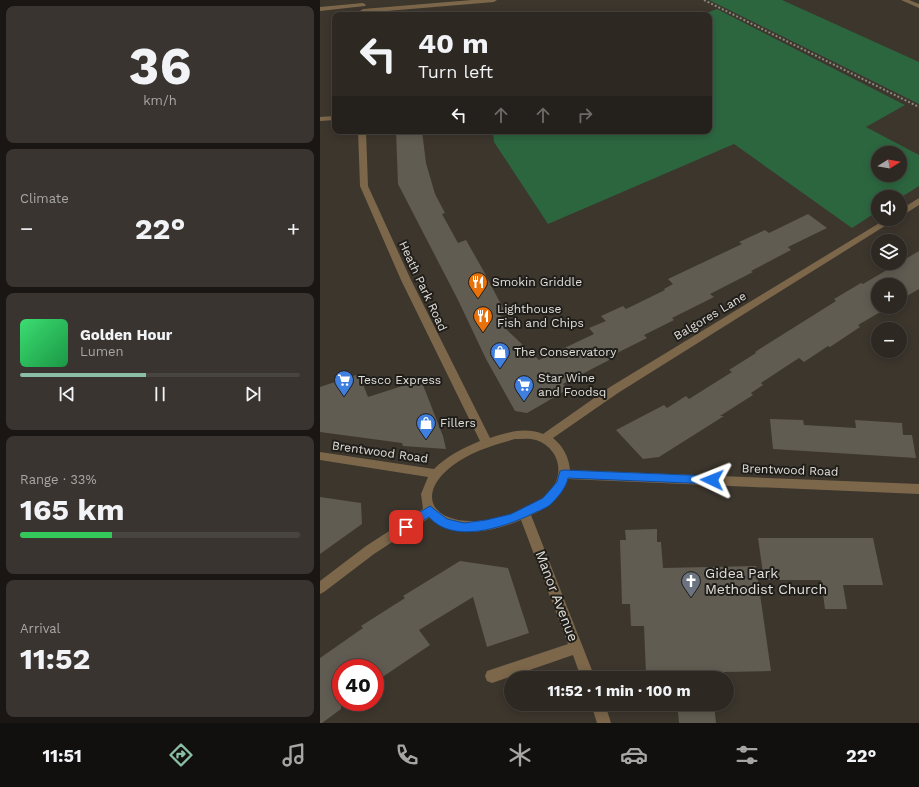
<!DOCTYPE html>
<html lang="en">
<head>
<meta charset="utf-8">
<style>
	body { margin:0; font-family:"Work Sans",sans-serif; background:#39342f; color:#f1f3f6; height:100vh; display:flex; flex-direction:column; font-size:15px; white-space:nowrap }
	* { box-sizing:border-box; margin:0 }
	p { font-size:13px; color:#a7a6a5 }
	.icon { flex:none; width:22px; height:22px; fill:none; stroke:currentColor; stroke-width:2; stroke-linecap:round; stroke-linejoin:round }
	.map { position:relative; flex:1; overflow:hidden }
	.side { display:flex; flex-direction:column; gap:6px; padding:6px; background:#191613; width:320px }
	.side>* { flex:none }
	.banner { position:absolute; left:12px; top:12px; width:380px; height:122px; border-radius:8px; box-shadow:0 2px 10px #0003,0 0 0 1px #484440; background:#2d2822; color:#f1f3f6; overflow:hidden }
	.needle { width:26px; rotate:79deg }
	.buttons { position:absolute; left:551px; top:146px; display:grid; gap:8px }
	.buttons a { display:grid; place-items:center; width:36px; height:36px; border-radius:50%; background:#2d2822; box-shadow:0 2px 10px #0003,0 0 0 1px #484440; font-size:20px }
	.speed { position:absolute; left:12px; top:659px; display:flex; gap:8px; font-size:20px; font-weight:700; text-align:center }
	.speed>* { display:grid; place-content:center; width:52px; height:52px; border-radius:50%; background:#2d2822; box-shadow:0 2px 10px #0003,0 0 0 1px #484440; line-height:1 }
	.speed .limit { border:6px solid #d22; background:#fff; color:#111 }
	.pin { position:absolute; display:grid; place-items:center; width:34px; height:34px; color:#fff; margin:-17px; border-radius:8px; box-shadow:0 2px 6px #0006 }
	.me { position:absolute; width:44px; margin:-22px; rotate:272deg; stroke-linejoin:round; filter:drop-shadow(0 0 3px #0008) }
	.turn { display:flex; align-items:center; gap:14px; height:84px; padding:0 20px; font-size:18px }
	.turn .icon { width:52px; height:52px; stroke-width:2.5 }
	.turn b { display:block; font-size:28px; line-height:34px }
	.lanes { display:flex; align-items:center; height:38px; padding:0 20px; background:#0003; justify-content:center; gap:20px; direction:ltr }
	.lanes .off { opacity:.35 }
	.big { font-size:30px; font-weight:700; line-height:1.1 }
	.side .widget { flex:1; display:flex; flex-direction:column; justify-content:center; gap:6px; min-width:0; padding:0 14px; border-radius:8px; background:#39342f }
	.side .dial { align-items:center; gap:0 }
	.dial b { font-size:52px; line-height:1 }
	.song { display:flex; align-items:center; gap:12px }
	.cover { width:48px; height:48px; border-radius:6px; background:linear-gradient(135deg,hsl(140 70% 55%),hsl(140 70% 35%)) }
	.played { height:4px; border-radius:2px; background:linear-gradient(90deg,#8abfa5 45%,#484440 45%) }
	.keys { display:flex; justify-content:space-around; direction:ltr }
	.heat { display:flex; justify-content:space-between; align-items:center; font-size:22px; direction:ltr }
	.charge { height:6px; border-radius:3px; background:linear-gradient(90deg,#34c759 33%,#484440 0) }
	.trip { position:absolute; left:184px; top:671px; width:230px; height:40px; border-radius:20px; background:#2d2822; box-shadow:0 2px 10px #0003,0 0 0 1px #484440; font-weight:700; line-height:40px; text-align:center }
	.dock { display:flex; height:64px; justify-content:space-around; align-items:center; background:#12100e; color:#a7a6a5 }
	.dock .icon { width:28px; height:28px }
	.dock .on { color:#8abfa5 }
	.dock b { font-size:18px; color:#f1f3f6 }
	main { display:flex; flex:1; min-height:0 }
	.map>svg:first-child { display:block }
</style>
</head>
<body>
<main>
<section class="side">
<div class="widget dial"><b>36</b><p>km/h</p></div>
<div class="widget"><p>Climate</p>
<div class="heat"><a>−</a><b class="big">22°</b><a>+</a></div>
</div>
<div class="widget">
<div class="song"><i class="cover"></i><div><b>Golden Hour</b><p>Lumen</p></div></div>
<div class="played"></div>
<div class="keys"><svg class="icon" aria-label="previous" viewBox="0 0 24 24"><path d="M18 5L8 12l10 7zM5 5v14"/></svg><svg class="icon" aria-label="pause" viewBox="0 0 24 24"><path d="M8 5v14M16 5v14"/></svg><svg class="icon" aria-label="next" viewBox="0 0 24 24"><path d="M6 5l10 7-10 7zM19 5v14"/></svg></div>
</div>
<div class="widget"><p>Range · 33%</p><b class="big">165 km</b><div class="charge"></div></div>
<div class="widget"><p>Arrival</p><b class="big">11:52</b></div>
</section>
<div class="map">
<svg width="599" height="723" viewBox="0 0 599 723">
	<rect width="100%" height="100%" fill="#3c362d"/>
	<path fill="#2c663f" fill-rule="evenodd" d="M 389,0 L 462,0 L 599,62 L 599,104 Z
		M 397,9 L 585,105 L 546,127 L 599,155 L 599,186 L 580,198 L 558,197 L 558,211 L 532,228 L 414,144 L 228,224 L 174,142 L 173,131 L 389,131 L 389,15 L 381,15 ZM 558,153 L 580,153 L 580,175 L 558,175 Z"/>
	<path fill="#615c52" d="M 76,131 L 102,131 L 106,163 L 115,194 L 125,213 L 122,214 L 138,243 L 146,240 L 163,270 L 184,310 L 177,312 L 191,327 L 186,329 L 219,360 L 274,334 L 269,328 L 286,321 L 281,316 L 303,306 L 306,309 L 345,290 L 344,289 L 353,284 L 348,279 L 422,244 L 419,242 L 445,230 L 449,233 L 488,214 L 507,228 L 468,247 L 471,250 L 431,271 L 433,272 L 390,294 L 394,297 L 352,318 L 354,320 L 324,335 L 327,338 L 291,356 L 293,358 L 243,384 L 248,389 L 221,405 L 207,413 L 195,411 L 166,359 L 138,300 L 78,184 Z
		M 599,251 L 599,289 L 580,300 L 580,285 L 558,285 L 558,307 L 569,307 L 538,325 L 540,327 L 510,347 L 508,346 L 484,362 L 479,358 L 441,383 L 443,385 L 431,393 L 433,395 L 400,416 L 404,416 L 339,457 L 323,459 L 296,430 L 344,405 L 347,408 L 366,396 L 369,399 L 412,372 L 409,370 L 436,353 L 435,352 L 516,301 L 514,299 L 541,283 L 543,284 Z
		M 39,374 L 48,397 L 101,380 L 123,436 L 126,449 L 83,446 L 82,443 L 0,432 L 0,387 Z
		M 450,419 L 483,420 L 484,425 L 536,428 L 535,420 L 582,423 L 583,435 L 592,435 L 596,458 L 453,449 Z
		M 0,497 L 41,503 L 42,524 L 0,554 Z
		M 337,529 L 337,542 L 341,542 L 343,568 L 436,566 L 451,671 L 404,672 L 404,678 L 348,678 L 347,673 L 326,674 L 324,626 L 311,626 L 310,604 L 302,604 L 300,540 L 306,540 L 305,530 Z
		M 438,538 L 553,538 L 563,585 L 523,585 L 527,609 L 505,609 L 501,580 L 444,580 Z
		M 140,561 L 188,568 L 209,633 L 167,647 L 153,597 L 99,630 L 110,645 L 55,682 L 55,668 L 21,668 L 21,709 L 2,723 L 0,723 L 0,658 L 43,628 L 41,626 L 85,598 L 83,596 Z
		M 350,704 L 394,704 L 396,723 L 359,723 L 358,712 L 351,712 Z"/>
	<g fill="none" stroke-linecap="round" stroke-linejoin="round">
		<path stroke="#8c8880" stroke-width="2" stroke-dasharray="2 2" stroke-linecap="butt" d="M 384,0 L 599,107"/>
		<path fill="#7c674b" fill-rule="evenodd" d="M 152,0 L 177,0 L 174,2 L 43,13 L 40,11 L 43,9 Z
			M 581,0 L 589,0 L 599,4 L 599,8 Z
			M 43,3 L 46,5 L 45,6 L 0,11 L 0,7 Z
			M 15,116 L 15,120 L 0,121 L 0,117 Z
			M 38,131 L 46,131 L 48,186 L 91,280 L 170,438 C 188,432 205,427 223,434 L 290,387 L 566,219 L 576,219 L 298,393 L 233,438 C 243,446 249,457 250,470 L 599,484 L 599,494 L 248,479 C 241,496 229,508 211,515 L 275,678 L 261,678 L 253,655 L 172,683 L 167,681 L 165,676 L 167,671 L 248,644 L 201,520 C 173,532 134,540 109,518 L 54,554 L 4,592 L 0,594 L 0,581 L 46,546 L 103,509 L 101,494 L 108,477 L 0,460 L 0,452 L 114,469 C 127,456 143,448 160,441 L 81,280 L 40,186 ZM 195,439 C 202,439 209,438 216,440 C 238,447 246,473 230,491 C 213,509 180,521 156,521 C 113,523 95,495 132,466 C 150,452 173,445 195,439 Z
			M 599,198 L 599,205 L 580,217 L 580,210 Z
			M 271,704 L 285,704 L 291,723 L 277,723 Z"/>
	</g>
	<path fill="#1a73e8" stroke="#114b97" d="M 244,470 L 392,476 L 395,477 L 397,480 L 395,483 L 392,484 L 248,478 C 246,488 238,497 231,504 C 227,508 218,511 212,514 C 185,527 133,545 109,517 L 86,531 L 82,530 L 80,527 L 82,523 L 110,506 L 127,519 L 144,523 L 166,520 L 191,514 L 223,498 L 237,482 L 240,471 Z"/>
	<defs>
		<g id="restaurant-pin" transform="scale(1)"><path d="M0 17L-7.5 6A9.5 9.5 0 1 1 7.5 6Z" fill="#e8710a" stroke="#201e1a"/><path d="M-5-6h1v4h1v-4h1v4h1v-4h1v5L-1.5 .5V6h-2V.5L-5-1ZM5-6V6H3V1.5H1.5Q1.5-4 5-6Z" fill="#fff"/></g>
		<g id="shop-pin" transform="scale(1)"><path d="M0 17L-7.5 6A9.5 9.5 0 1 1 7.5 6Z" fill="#3f7fe0" stroke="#201e1a"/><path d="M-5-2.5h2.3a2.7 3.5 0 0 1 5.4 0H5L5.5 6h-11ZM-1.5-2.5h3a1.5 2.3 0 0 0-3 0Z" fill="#fff"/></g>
		<g id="supermarket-pin" transform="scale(1)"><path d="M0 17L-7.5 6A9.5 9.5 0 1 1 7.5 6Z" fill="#3f7fe0" stroke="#201e1a"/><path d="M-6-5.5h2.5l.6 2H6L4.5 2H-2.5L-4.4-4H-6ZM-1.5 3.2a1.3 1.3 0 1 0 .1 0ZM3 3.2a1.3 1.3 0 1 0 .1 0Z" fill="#fff"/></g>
		<g id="church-pin" transform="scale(1)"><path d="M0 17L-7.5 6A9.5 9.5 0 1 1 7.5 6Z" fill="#6b7280" stroke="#201e1a"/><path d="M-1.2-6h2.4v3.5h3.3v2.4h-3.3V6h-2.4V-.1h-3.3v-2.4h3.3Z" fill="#fff"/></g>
	</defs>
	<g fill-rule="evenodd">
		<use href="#restaurant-pin" x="158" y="282"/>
		<use href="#restaurant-pin" x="163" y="316"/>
		<use href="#shop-pin" x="180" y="352"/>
		<use href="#supermarket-pin" x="24" y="380"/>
		<use href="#supermarket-pin" x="204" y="385"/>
		<use href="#shop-pin" x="106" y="423"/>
		<use href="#church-pin" x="371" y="581"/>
	</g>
	<g text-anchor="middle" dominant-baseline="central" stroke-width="4" stroke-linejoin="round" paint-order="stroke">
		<g font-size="12" fill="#e1ded8" stroke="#201e1a" text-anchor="start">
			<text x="172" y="282">Smokin Griddle</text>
			<text x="177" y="309">Lighthouse<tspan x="177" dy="14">Fish and Chips</tspan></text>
			<text x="194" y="352">The Conservatory</text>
			<text x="218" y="378">Star Wine<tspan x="218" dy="14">and Foodsq</tspan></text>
			<text x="38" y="380">Tesco Express</text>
			<text x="120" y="423">Fillers</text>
		</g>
		<g font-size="12" fill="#e1ded8" stroke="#201e1a">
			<text transform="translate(103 286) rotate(65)">Heath Park Road</text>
			<text transform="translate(390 316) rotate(-31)">Balgores Lane</text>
			<text transform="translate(60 452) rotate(8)">Brentwood Road</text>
			<text transform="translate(470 470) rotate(2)">Brentwood Road</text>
		</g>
		<g font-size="14" fill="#e1ded8" stroke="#201e1a" text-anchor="start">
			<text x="385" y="573">Gidea Park<tspan x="385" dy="16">Methodist Church</tspan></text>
		</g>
		<g font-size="14" fill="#e1ded8" stroke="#201e1a">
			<text transform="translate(237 596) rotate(69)">Manor Avenue</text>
		</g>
	</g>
</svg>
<div class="buttons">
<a><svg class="needle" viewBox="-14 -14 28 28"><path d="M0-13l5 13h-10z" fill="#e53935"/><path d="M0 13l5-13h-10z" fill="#a7a6a5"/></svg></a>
<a><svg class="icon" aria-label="sound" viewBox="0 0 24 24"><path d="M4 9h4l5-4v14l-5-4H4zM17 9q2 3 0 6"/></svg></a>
<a><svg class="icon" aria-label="layers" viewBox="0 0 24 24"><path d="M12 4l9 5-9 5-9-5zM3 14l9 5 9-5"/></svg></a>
<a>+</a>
<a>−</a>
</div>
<div class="speed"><div class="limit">40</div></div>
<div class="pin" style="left:86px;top:527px;background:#d93025"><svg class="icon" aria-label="arrive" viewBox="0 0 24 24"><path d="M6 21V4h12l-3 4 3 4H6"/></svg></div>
<svg class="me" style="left:392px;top:480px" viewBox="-20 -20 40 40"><path d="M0-17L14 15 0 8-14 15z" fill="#1a73e8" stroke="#fff" stroke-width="4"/></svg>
<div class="trip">11:52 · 1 min · 100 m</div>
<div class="banner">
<div class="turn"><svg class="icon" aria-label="left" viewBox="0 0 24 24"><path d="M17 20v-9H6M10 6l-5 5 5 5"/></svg><div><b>40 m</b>Turn left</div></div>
<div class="lanes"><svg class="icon" aria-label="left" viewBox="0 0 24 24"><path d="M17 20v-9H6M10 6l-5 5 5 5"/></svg><svg class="icon off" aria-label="ahead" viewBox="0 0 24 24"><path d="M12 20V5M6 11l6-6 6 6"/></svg><svg class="icon off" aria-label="ahead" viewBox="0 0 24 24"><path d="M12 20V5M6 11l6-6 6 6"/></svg><svg class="icon off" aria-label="right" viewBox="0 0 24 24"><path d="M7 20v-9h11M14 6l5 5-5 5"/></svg></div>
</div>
</div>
</main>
<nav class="dock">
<b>11:51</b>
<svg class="icon on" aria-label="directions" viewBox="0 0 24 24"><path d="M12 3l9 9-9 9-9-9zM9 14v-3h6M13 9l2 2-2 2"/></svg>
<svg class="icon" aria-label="music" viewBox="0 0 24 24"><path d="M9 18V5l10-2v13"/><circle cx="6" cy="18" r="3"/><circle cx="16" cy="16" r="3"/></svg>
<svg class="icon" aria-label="phone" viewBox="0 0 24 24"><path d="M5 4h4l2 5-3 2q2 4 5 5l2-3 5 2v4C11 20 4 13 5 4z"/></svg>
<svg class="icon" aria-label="climate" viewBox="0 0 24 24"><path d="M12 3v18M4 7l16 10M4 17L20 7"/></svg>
<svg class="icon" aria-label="car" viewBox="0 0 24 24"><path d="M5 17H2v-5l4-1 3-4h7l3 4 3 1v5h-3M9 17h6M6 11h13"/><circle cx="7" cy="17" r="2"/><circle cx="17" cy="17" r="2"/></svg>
<svg class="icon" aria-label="filters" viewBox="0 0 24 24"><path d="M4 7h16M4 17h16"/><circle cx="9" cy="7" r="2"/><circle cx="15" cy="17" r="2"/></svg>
<b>22°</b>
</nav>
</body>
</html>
